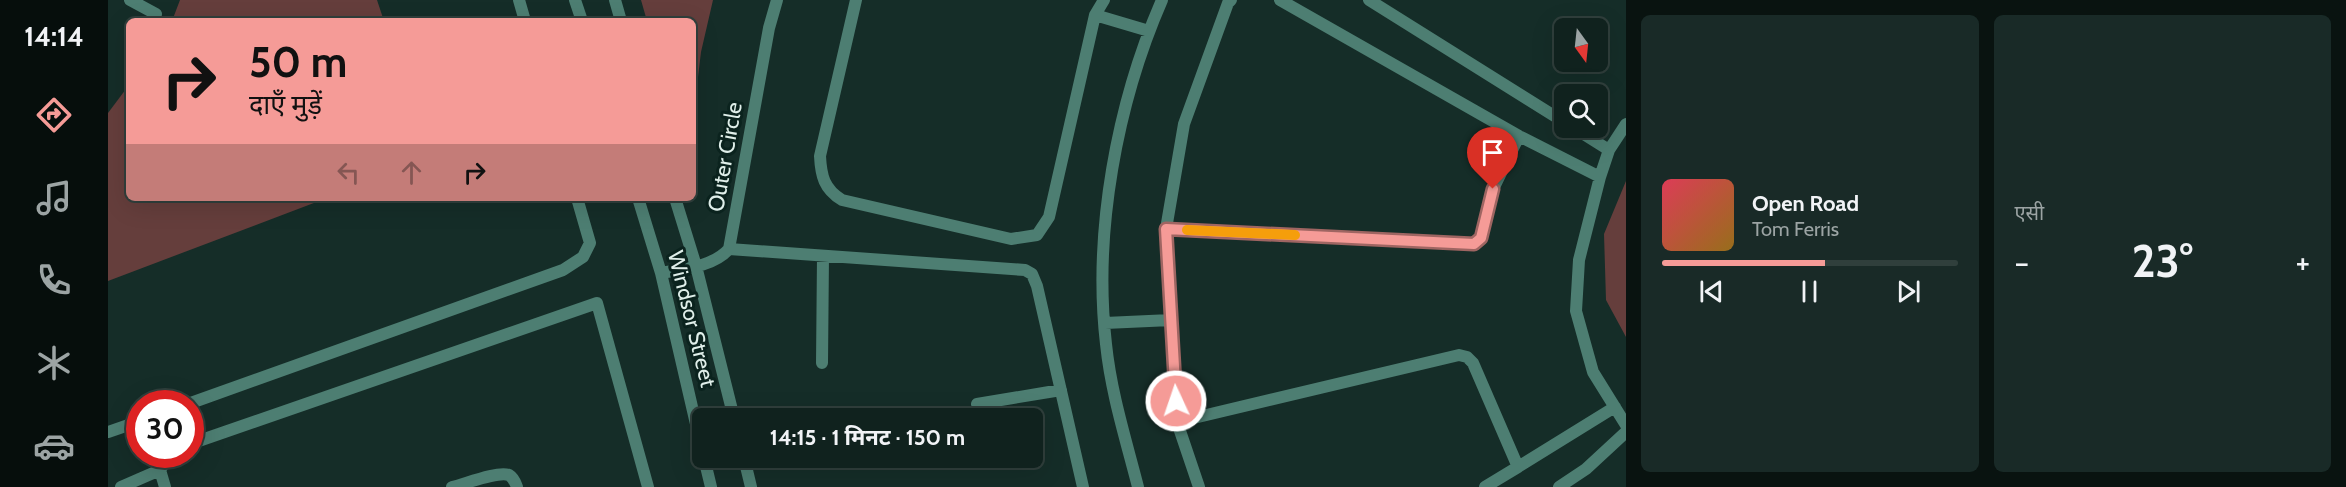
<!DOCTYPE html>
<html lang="hi">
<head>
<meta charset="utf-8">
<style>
	body { margin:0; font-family:Cabin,"Noto Sans Devanagari",sans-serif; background:#192a27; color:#f1f3f6; height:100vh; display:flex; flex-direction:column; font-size:22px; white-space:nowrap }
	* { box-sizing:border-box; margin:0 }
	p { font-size:20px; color:#9ca4a4 }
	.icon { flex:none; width:33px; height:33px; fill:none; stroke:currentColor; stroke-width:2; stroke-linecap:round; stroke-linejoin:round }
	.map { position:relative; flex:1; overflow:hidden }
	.details { display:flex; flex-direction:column; gap:15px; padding:15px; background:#091310; width:720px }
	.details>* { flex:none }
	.hud { position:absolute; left:18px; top:18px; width:570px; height:183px; border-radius:9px; box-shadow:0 6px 24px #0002,0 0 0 2px #303f3c; background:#f59b97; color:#111; overflow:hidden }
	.needle { width:39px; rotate:165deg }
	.tools { position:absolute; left:1446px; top:18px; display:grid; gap:12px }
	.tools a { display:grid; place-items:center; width:54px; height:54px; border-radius:9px; background:#10221e; box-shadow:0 6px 24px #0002,0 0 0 2px #303f3c; font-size:30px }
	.speed { position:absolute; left:18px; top:390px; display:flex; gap:12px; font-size:30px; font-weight:700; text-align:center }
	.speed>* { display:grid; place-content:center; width:78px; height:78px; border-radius:50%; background:#10221e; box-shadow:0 6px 24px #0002,0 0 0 2px #303f3c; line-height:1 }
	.speed .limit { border:9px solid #d22; background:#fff; color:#111 }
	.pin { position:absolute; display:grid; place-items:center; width:51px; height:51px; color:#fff; margin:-62px -26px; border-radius:50% 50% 50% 0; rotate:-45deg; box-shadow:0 0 6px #0007 }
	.pin .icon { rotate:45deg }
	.me { position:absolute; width:66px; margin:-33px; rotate:357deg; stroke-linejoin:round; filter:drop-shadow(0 0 4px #0008) }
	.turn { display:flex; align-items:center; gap:21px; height:126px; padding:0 24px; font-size:27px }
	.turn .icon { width:78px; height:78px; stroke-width:2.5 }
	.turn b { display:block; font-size:42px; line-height:51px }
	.lanes { display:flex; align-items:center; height:57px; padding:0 24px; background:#0003; justify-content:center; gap:30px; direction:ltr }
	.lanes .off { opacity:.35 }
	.big { font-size:45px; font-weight:700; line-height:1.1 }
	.details .widget { flex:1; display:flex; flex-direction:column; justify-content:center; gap:9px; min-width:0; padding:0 21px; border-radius:9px; background:#192a27 }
	.song { display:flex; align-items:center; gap:18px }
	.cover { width:72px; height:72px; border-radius:9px; background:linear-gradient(135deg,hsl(350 70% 55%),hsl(40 70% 35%)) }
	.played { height:6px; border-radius:3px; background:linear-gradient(90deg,#f59b97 55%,#303f3c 55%) }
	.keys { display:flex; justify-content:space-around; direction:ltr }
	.heat { display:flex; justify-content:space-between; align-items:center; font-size:33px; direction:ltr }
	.details .tiles { flex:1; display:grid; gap:15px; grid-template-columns:repeat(2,1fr) }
	.trip { position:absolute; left:584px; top:408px; width:351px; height:60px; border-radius:9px; background:#10221e; box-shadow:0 6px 24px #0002,0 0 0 2px #303f3c; font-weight:700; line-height:60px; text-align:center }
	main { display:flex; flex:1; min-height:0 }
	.tab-bar { display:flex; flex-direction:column; width:108px; justify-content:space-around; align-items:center; background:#060e0c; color:#9ca4a4 }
	.tab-bar .icon { width:42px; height:42px }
	.tab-bar .on { color:#f59b97 }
	.tab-bar b { font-size:27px; color:#f1f3f6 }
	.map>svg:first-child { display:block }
</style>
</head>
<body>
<main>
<nav class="tab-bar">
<b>14:14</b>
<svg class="icon on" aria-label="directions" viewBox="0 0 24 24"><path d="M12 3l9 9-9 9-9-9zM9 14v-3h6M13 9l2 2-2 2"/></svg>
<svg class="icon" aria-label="music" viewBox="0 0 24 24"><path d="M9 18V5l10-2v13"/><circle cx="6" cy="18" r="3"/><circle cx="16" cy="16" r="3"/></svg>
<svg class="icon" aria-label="phone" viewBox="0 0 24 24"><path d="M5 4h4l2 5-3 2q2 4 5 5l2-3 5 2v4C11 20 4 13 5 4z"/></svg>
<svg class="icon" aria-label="climate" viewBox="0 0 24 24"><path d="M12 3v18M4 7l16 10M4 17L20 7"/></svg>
<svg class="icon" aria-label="car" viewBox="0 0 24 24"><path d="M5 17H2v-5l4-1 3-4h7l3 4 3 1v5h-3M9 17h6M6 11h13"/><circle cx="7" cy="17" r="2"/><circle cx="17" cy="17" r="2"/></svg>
</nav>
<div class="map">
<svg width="1518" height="487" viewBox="0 0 1518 487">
	<rect width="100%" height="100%" fill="#152d28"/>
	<path fill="#653e3c" d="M 72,0 L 269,0 L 276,21 L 64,21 Z
		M 533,0 L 605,0 L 593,52 L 585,119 L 585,21 L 539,21 Z
		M 21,85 L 21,198 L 219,198 L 0,281 L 0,113 Z
		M 1518,181 L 1518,337 L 1498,300 L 1496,234 Z"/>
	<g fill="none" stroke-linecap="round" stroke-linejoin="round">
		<path stroke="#4d7e72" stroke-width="12" d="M 22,0 L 48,14
			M 411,0 L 417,21
			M 467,0 L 474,21
			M 507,0 L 513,21
			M 748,0 L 712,156 C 713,176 716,189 734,200 L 903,239 L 929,235 L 941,217 L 987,15 L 996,0
			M 1172,0 L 1411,136 L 1492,177
			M 1261,0 L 1456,122
			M 987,15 L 1041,31
			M 1518,124 L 1501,150 L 1492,177 L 1471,260 L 1468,311 L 1485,372 L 1518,425
			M 1466,128 L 1501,150
			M 530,198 L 553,273 L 594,450
			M 567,198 L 588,266 L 626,418
			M 1058,229 L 1366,244 L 1373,238 L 1385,189 L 1411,136
			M 621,249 L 917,270 L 924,274 L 929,286 L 975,487
			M 553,273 C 575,269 605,267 621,249 L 661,28 L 669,0
			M 997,323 L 1063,320
			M 714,363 L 715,256
			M 80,404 L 455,270 L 475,257 L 482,243 L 469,198
			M 869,404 L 953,390
			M 1069,422 L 1351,355 L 1359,357 L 1365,363 L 1410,467 L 1507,407
			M 0,432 L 32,421
			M 82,444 L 489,303 L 540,487
			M 596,458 L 603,487
			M 636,458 L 643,487
			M 13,487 L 52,470
			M 57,487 L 52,470 L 62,454
			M 344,487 C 357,484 389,471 401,475 C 406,478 407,482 409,487
			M 1030,487 C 1018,440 1003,393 998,344 C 985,232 1009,103 1054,0
			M 1091,487 L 1069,422 L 1058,229 L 1076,124 L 1120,3 L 1123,0
			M 1377,487 L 1410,467
			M 1451,487 L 1478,469 L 1518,432"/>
	</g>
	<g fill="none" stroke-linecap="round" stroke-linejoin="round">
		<g stroke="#9f6562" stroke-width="15">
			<path id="route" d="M 1068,401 L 1058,229 L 1366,244 L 1373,238 L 1385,189"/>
		</g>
		<use href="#route" stroke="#f59b97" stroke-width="10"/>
		<path stroke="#f59e0b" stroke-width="10" d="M 1079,230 L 1187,235"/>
	</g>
	<g text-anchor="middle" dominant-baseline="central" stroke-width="6" stroke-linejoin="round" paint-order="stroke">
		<g font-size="22" fill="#e0efea" stroke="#0b231e">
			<text transform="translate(617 157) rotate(-80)">Outer Circle</text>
			<text transform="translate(584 319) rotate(76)">Windsor Street</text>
		</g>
	</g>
</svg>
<div class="tools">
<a><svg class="needle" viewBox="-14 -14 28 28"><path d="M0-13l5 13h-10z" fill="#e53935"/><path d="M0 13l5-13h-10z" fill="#9ca4a4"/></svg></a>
<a><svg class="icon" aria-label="search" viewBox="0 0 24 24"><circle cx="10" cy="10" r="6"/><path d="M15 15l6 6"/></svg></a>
</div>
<div class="speed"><div class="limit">30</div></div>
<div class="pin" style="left:1385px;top:189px;background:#d93025"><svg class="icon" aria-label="arrive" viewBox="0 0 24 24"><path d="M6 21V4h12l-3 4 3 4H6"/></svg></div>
<svg class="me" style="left:1068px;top:401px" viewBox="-20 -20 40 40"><circle r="17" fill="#f59b97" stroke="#fff" stroke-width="3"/><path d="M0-11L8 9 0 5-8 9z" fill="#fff"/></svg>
<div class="trip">14:15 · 1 मिनट · 150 m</div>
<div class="hud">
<div class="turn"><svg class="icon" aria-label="right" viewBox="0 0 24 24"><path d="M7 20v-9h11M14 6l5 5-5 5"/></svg><div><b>50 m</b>दाएँ मुड़ें</div></div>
<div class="lanes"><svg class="icon off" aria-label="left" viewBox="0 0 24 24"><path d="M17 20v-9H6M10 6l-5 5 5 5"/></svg><svg class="icon off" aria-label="ahead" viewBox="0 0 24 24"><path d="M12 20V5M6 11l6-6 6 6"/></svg><svg class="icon" aria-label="right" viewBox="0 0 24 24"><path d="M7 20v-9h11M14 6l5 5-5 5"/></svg></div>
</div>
</div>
<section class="details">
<div class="tiles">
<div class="widget">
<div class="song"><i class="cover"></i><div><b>Open Road</b><p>Tom Ferris</p></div></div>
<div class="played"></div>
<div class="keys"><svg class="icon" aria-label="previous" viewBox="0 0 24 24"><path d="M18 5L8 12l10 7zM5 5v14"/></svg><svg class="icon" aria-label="pause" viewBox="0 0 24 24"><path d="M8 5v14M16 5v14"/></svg><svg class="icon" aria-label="next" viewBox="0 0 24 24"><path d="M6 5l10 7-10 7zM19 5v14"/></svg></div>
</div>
<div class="widget"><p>एसी</p>
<div class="heat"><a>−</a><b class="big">23°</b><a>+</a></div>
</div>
</div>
</section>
</main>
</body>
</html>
